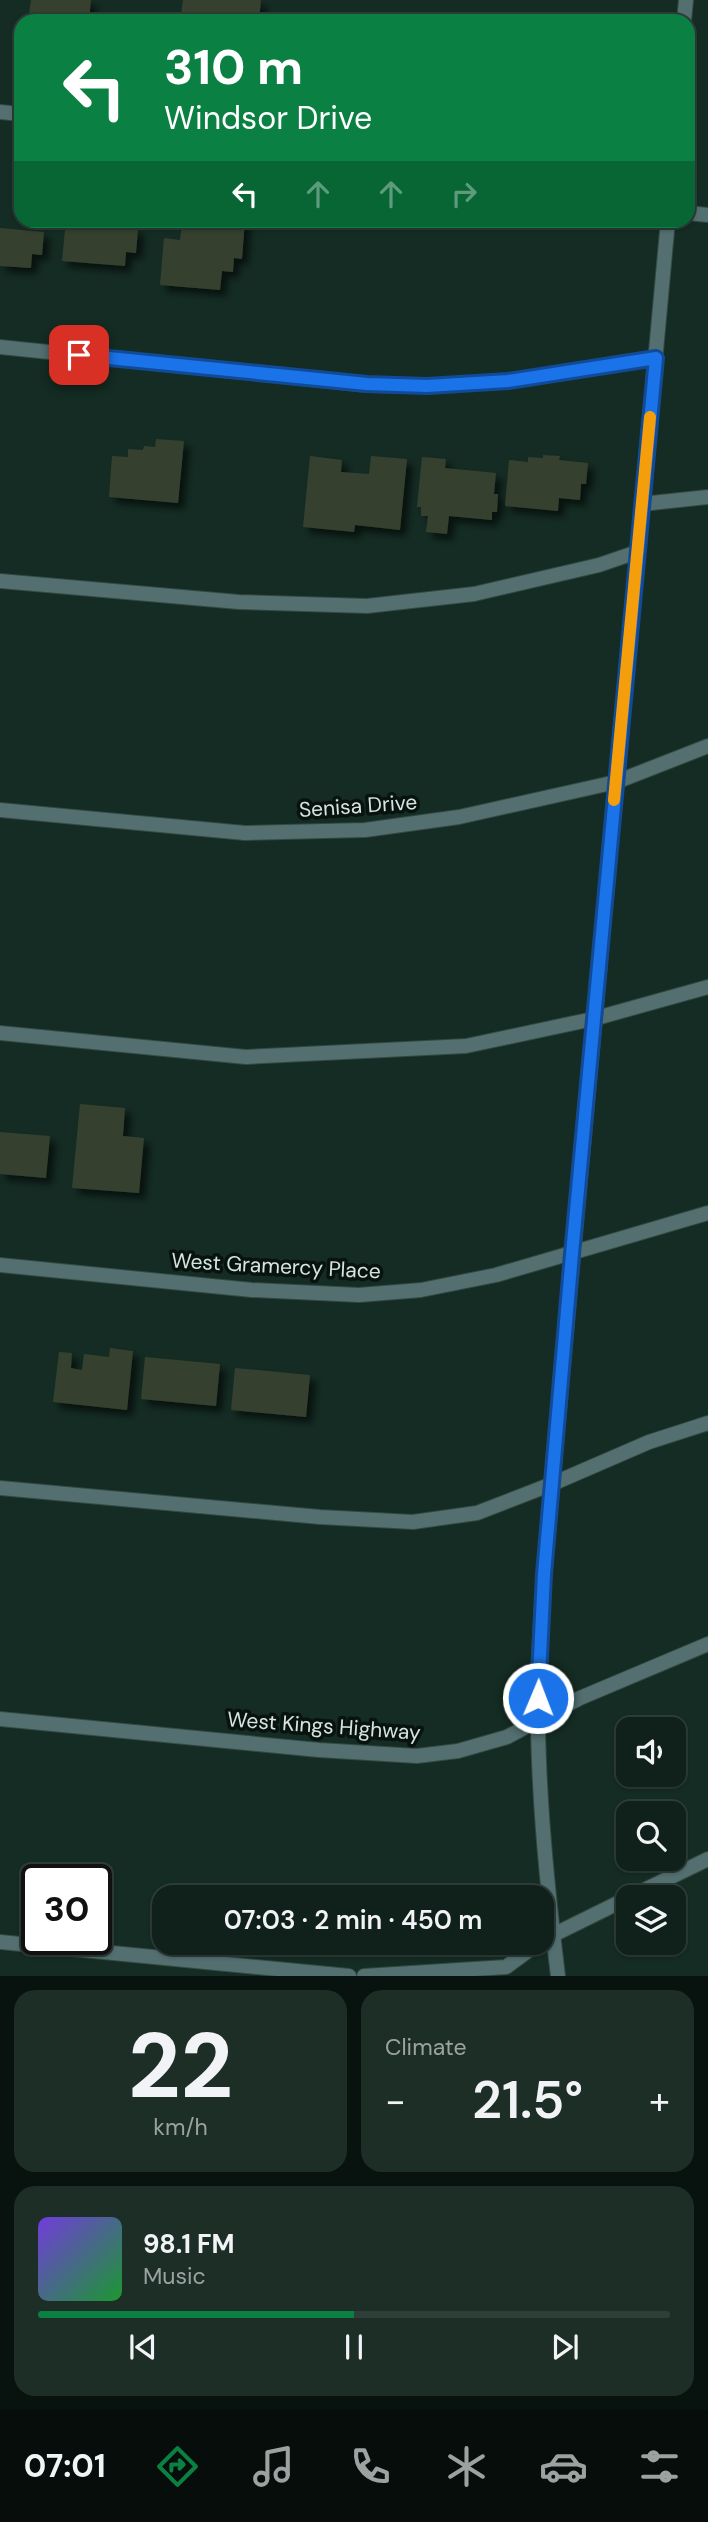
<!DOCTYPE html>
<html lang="en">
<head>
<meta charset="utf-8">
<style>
	body { margin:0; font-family:"DM Sans",sans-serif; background:#1d2e27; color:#f1f3f6; height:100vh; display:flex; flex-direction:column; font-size:26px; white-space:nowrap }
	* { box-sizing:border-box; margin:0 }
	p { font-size:23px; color:#9ba3a2 }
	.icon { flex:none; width:38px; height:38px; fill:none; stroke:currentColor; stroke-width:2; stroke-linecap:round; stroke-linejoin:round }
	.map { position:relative; height:1976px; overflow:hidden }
	.drawer { display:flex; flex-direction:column; gap:14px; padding:14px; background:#08120e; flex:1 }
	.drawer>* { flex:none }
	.hud { position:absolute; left:14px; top:14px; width:681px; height:214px; border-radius:21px; box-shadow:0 2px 5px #0004,0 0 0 2px #2f3e39; background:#0b8043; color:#fff; overflow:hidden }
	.fabs { position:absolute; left:616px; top:1717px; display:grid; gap:14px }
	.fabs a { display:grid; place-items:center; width:70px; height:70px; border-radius:14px; background:#0f211a; box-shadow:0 2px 5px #0004,0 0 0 2px #2f3e39; font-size:35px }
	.speed { position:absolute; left:21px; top:1864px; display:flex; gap:14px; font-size:35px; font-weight:700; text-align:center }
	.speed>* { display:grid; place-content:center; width:91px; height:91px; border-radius:50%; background:#0f211a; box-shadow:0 2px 5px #0004,0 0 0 2px #2f3e39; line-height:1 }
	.speed .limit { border:4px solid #111; border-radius:10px; background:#fff; color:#111 }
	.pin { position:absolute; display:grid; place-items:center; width:60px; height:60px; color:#fff; margin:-30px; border-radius:14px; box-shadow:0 4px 10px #0006 }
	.me { position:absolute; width:77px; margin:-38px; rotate:1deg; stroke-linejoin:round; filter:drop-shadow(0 0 5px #0008) }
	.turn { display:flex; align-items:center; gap:24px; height:147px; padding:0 35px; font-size:32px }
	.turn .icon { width:91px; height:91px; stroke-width:2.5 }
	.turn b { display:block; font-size:49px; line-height:60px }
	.lanes { display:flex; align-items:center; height:66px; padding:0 35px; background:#0003; justify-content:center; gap:35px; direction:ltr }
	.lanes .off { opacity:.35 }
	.big { font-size:52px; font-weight:600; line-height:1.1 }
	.drawer .card { flex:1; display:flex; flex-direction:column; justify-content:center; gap:10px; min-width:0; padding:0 24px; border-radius:21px; background:#1d2e27 }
	.drawer .dial { align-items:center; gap:0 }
	.dial b { font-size:91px; line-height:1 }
	.song { display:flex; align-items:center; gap:21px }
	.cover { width:84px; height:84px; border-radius:10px; background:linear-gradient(135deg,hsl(260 70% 55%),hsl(130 70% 35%)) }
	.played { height:7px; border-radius:4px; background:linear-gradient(90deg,#0b8043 50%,#2f3e39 50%) }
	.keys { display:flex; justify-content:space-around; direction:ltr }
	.heat { display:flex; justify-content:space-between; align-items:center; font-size:38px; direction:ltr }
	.drawer .tiles { flex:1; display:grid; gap:14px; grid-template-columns:1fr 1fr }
	.card:last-child { grid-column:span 2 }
	.trip { position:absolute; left:152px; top:1885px; width:402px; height:70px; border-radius:21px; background:#0f211a; box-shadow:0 2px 5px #0004,0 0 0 2px #2f3e39; font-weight:600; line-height:70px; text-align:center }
	.tab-bar { display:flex; height:112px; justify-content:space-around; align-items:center; background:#060d0a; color:#9ba3a2 }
	.tab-bar .icon { width:49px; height:49px }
	.tab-bar .on { color:#0b8043 }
	.tab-bar b { font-size:32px; color:#f1f3f6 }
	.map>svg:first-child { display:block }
</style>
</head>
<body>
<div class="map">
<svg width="708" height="1976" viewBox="0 0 708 1976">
	<defs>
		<filter id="shadow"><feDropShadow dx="6" dy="6" stdDeviation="3.5" flood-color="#0009"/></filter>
	</defs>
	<rect width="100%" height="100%" fill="#142c23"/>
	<path fill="#35412f" filter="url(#shadow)" d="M 31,0 L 91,0 L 89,21 L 29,14 Z
		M 183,0 L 261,0 L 259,21 L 180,21 Z
		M 66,220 L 93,220 L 93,226 L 138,229 L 136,253 L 126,252 L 125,266 L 62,261 Z
		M 202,220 L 245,220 L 242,259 L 234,258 L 233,272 L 222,271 L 220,290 L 160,285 L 164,238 L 180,240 L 182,223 L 202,225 Z
		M 0,228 L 44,232 L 42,255 L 32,254 L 31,268 L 0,266 Z
		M 156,439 L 184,441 L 178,503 L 109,497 L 112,456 L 128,457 L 128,449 L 143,450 L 144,446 L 155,447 Z
		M 543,455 L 560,456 L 559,460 L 588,463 L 586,484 L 581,484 L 580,500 L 559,498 L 558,511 L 505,506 L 509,460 L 528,462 L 528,457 L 543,458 Z
		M 310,456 L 342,460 L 341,472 L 369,474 L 371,456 L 407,459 L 400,530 L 355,525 L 354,532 L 303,527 Z
		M 422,457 L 446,459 L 445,468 L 496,473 L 494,494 L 498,494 L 497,512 L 492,512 L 492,520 L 449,516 L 447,534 L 426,532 L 428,516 L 421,516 L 421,507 L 417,507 Z
		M 80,1104 L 125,1108 L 123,1136 L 144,1138 L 139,1193 L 72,1188 Z
		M 0,1132 L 50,1136 L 46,1178 L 0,1174 Z
		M 110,1348 L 133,1351 L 127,1410 L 53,1402 L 59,1352 L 72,1353 L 71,1368 L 82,1370 L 84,1354 L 109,1357 Z
		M 145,1357 L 220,1364 L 216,1406 L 141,1399 Z
		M 235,1368 L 310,1375 L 306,1417 L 231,1410 Z"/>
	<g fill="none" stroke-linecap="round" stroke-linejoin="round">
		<g stroke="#334941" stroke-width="16">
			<path id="service" d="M 0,112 L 21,114
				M 688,213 L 708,215
				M 642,504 L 708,497
				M 0,581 L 239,602 L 367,606 L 474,594 L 599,565 L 637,552
				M 0,1033 L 246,1057 L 466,1046 L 593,1019 L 708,987
				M 0,1488 L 320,1517 L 413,1522 L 477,1513 L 552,1484 L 649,1442 L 708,1423
				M 630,1897 L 708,1859
				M 545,1939 L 628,1898
				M 0,1942 L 349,1976
				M 364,1976 L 506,1967 L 540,1942"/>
		</g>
		<g stroke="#334941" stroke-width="16">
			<path id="minor" d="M 684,21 L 686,0
				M 0,347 L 367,385 L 427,386 L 508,381 L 656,358
				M 0,810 L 245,833 L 365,830 L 459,817 L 616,782 L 708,746
				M 0,1265 L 252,1290 L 359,1295 L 421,1290 L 496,1275 L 708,1213
				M 0,1719 L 319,1750 L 417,1756 L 458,1751 L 507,1737 L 580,1698 L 708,1644
				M 558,1976 C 546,1877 536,1776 538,1676 C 539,1642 542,1608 544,1574 L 668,220"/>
		</g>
		<use href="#service" stroke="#536f70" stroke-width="14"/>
		<use href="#minor" stroke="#536f70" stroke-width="14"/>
	</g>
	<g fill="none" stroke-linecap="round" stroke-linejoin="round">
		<g stroke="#114b97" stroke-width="18">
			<path id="route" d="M 79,355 L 367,384 L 427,386 L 508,381 L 656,358 L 572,1254 L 544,1574 L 538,1698"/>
		</g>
		<use href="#route" stroke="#1a73e8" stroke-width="12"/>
		<path stroke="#f59e0b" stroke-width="12" d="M 614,800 L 650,417"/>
	</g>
	<g text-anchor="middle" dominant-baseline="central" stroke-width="7" stroke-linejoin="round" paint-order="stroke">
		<g font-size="21" fill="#d6e4de" stroke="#08120e">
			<text transform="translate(358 806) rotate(-4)">Senisa Drive</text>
			<text transform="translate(276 1266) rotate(3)">West Gramercy Place</text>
			<text transform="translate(324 1726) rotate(4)">West Kings Highway</text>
		</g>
	</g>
</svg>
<div class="fabs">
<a><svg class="icon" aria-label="sound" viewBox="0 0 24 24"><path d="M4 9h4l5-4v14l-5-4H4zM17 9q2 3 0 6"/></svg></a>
<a><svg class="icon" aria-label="search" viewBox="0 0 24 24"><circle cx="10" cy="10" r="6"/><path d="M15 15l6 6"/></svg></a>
<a><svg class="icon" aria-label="layers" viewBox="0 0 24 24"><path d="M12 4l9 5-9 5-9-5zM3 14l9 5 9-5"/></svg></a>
</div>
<div class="speed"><div class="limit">30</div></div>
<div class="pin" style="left:79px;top:355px;background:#d93025"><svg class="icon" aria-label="arrive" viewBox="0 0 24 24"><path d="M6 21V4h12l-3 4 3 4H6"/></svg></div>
<svg class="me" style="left:538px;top:1698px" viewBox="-20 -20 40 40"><circle r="17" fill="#1a73e8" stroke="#fff" stroke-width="3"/><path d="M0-11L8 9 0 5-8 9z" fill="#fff"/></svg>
<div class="trip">07:03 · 2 min · 450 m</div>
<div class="hud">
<div class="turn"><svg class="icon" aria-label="left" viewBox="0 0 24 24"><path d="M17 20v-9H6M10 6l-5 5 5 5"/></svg><div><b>310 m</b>Windsor Drive</div></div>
<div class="lanes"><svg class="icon" aria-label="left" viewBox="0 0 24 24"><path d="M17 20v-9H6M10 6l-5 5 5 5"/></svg><svg class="icon off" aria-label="ahead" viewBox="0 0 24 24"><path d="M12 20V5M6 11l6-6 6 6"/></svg><svg class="icon off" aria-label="ahead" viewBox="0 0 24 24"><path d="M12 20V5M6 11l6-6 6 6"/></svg><svg class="icon off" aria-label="right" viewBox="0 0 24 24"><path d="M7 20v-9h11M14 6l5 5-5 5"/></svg></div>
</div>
</div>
<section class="drawer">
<div class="tiles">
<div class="card dial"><b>22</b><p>km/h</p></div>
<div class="card"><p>Climate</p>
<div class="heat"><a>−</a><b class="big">21.5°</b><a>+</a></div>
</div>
<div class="card">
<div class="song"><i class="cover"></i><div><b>98.1 FM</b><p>Music</p></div></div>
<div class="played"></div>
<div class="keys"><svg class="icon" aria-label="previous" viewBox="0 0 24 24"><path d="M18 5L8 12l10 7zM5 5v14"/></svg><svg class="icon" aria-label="pause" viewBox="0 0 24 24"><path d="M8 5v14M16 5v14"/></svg><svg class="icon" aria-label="next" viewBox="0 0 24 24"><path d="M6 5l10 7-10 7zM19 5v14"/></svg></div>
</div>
</div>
</section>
<nav class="tab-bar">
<b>07:01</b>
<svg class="icon on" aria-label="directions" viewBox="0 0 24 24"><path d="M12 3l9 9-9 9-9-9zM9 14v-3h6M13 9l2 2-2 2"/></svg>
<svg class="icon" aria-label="music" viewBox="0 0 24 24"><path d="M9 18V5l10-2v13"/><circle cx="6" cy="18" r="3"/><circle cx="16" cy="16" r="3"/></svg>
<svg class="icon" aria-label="phone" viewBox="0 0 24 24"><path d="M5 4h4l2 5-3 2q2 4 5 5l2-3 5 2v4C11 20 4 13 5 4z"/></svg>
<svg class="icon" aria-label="climate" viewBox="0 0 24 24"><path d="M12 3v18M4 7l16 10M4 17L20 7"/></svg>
<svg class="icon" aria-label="car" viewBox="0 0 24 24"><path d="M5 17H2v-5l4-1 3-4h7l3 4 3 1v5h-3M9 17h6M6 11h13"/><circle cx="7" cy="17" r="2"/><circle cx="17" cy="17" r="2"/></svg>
<svg class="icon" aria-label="filters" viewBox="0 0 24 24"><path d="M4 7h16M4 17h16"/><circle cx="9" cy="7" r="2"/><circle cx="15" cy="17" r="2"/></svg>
</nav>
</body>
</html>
